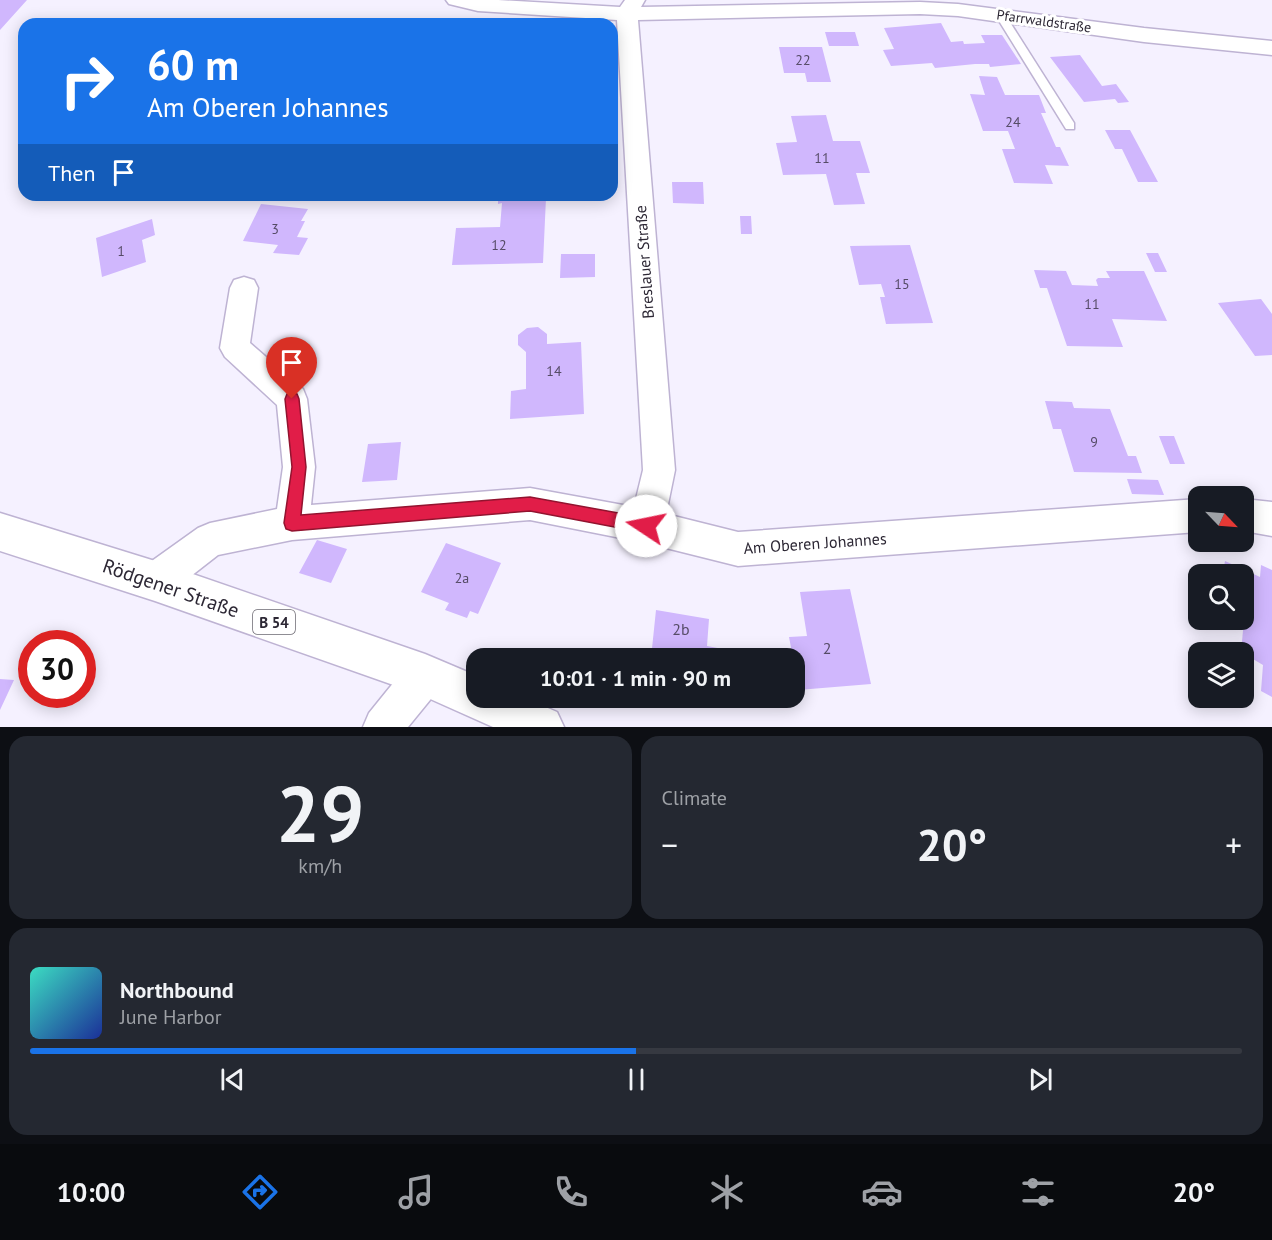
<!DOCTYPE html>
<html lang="en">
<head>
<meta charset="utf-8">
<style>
	body { margin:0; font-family:"PT Sans",sans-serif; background:#242831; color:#f1f3f6; height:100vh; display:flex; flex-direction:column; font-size:22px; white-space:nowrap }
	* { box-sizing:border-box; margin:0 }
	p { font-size:20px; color:#9ea1a6 }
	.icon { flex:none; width:33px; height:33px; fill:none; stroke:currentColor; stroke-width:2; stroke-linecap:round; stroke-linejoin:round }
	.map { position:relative; height:727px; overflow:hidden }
	.drawer { display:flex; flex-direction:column; gap:9px; padding:9px; background:#0d0f14; flex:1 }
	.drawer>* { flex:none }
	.hud { position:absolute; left:18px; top:18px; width:600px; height:183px; border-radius:18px; box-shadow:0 3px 15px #0003; background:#1a73e8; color:#fff; overflow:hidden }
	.needle { width:39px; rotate:115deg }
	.fabs { position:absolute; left:1188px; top:486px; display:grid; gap:12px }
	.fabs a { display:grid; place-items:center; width:66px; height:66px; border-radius:12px; background:#171b24; box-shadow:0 3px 15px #0003; font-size:30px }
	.speed { position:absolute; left:18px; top:630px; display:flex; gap:12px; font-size:30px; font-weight:700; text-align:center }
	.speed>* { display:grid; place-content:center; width:78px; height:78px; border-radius:50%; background:#171b24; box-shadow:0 3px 15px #0003; line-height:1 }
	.speed .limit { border:9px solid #d22; background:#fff; color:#111 }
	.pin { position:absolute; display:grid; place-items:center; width:51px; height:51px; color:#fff; margin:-62px -26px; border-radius:50% 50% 50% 0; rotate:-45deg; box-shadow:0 0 6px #0007 }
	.pin .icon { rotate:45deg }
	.me { position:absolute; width:66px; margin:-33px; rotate:281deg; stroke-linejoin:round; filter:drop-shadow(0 0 4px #0008) }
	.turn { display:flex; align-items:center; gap:21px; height:126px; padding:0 30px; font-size:27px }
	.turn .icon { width:78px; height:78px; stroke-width:2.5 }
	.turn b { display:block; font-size:42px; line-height:51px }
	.then { display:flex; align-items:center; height:57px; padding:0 30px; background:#0003; gap:12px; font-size:22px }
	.big { font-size:45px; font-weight:700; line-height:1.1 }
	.drawer .tile { flex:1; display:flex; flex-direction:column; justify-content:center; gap:9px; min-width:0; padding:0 21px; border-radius:18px; background:#242831 }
	.drawer .dial { align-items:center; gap:0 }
	.dial b { font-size:78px; line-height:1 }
	.song { display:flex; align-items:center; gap:18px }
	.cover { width:72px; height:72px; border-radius:9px; background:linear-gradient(135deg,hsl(170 70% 55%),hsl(230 70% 35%)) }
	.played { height:6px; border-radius:3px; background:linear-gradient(90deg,#1a73e8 50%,#363941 50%) }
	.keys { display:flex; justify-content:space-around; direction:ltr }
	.heat { display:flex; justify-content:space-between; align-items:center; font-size:33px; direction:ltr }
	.drawer .tiles { flex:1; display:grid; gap:9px; grid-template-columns:1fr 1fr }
	.tile:last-child { grid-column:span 2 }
	.trip { position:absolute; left:466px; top:648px; width:339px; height:60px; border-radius:18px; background:#171b24; box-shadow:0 3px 15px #0003; font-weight:700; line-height:60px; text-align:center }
	.dock { display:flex; height:96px; justify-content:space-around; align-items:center; background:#090b0e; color:#9ea1a6 }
	.dock .icon { width:42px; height:42px }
	.dock .selected { color:#1a73e8 }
	.dock b { font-size:27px; color:#f1f3f6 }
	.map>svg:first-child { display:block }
</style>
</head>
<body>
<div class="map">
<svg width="1272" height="727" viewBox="0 0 1272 727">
	<rect width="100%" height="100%" fill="#f5f1ff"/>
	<path fill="#d0b7fd" d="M 0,0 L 27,0 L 0,30 Z
		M 941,23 L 951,42 L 963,41 L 964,44 L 985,43 L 981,35 L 1002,35 L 1021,64 L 990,67 L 989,64 L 975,64 L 935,68 L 932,63 L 891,66 L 883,50 L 894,49 L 884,28 Z
		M 825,32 L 855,32 L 859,46 L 829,46 Z
		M 779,47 L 822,47 L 831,82 L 807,82 L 805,73 L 784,73 Z
		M 1080,55 L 1102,86 L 1116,84 L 1129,102 L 1118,103 L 1115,99 L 1084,102 L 1050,57 Z
		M 979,76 L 997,77 L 1005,95 L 1039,95 L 1046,113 L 1041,113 L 1056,147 L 1060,147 L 1069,166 L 1045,165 L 1053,184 L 1014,183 L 1002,149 L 1015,149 L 1008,131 L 983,131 L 970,94 L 985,95 Z
		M 826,115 L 833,141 L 860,141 L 870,173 L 856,173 L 865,204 L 834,205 L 826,174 L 783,175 L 776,143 L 797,142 L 791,116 Z
		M 1105,130 L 1130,130 L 1158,182 L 1138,182 L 1122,149 L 1115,149 Z
		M 672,182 L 703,182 L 704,204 L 673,203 Z
		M 546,198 L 543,263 L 452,265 L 456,228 L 500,227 L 502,203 L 498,204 L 498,199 Z
		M 261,204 L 308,209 L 301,221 L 305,221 L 297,237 L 308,238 L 299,255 L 273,253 L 278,245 L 243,241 Z
		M 740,216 L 751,216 L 752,234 L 741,234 Z
		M 152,219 L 155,235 L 142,240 L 146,262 L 102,277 L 96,238 Z
		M 910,245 L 933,323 L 886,324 L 880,297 L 885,297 L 881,284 L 859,285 L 850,246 Z
		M 1146,253 L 1158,253 L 1167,272 L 1155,272 Z
		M 561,254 L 595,254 L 595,277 L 560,278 Z
		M 1034,270 L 1066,271 L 1072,285 L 1098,286 L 1096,280 L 1098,278 L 1110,278 L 1106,271 L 1144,271 L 1167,321 L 1112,319 L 1123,347 L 1067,346 L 1047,288 L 1040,288 Z
		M 1261,299 L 1272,314 L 1272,355 L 1255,356 L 1218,303 Z
		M 538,327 L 547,334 L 547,344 L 581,342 L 584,414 L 510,419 L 511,391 L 526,389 L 526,352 L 518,345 L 518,335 L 527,328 Z
		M 1045,401 L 1072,402 L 1074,408 L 1110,409 L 1128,456 L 1136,456 L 1142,473 L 1074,472 L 1061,429 L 1053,429 Z
		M 1159,436 L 1174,436 L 1185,464 L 1170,464 Z
		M 401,442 L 397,480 L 362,482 L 368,444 Z
		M 1127,479 L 1158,480 L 1164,495 L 1132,494 Z
		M 317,540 L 347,549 L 331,583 L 299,573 Z
		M 446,543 L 501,563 L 478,614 L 470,611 L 467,618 L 445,610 L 449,603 L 421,592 Z
		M 1225,561 L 1260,577 L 1261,565 L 1272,570 L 1272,697 L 1261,691 L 1263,665 L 1241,652 L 1245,609 L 1244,608 L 1244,574 L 1223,574 Z
		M 850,589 L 871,684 L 798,690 L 795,658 L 793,658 L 789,637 L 807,636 L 800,592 Z
		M 656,610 L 709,619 L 707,646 L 723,649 L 722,658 L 651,658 Z
		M 0,679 L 14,680 L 0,710 Z"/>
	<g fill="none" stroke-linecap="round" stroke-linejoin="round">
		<g stroke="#beb3d3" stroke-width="3">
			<path id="service" d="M 1001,13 L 1006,16 L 1074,123 L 1074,129 L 1066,129 L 996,16 Z"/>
		</g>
		<g stroke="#beb3d3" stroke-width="3">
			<path id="minor" d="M 446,0 L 498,0 L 620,7 L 625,0 L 645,0 L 641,7 L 920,2 L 958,4 L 1144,28 L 1272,41 L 1272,55 L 1144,42 L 958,16 L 920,14 L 638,20 L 675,470 L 666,514 L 738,532 L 1198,499 L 1198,532 L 738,566 L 646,543 L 530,520 L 292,540 L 218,555 L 168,594 L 155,599 L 142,594 L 137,581 L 142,568 L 198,528 L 210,523 L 277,509 L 283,467 L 277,405 L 225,357 L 220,348 L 230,288 L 234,280 L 244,277 L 254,280 L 258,288 L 250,343 L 303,389 L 307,399 L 315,467 L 311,505 L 530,488 L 634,507 L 643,470 L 617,20 L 478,11 L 449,4 Z
				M 1244,499 L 1272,502 L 1272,536 L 1244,531 Z
				M 425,656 L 439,661 L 444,675 L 439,689 L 408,727 L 363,727 L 369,713 L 411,661 Z"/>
		</g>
		<g stroke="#beb3d3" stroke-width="3">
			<path id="primary" d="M 0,513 L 155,561 L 425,654 L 477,676 L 477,698 L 525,698 L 557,712 L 564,727 L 493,727 L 419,694 L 155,601 L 0,551 Z"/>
		</g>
		<use href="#service" fill="#fff" fill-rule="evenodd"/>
		<use href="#minor" fill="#fff" fill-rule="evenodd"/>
		<use href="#primary" fill="#fff" fill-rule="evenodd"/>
	</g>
	<path fill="#e11d48" stroke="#92132f" stroke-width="1.5" d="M 292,393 L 297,394 L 299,399 L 306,467 L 301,515 L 530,497 L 646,518 L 651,520 L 654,526 L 651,531 L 646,533 L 530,511 L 292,531 L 286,529 L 284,523 L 292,467 L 285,399 L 287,394 Z"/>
	<g text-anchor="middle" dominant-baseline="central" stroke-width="6" stroke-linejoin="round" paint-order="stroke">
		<g font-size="14" fill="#2c2734" stroke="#fff">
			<text transform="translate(1044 21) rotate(8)">Pfarrwaldstraße</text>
		</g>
		<g font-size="14" fill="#554b66">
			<text x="803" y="60">22</text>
			<text x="1013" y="122">24</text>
			<text x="822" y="158">11</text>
			<text x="275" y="229">3</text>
			<text x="499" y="245">12</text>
			<text x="121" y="251">1</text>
			<text x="902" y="284">15</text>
			<text x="1092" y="304">11</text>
			<text x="554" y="371">14</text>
			<text x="1094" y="442">9</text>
			<text x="462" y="578">2a</text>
		</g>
		<rect fill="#fff" stroke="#6b6871" stroke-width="1.5" x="253" y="610" width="42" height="24" rx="4.5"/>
		<g font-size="15" font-weight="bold" fill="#2c2734">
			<text x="274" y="622">B 54</text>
		</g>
		<g font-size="16" fill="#2c2734" stroke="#fff">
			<text transform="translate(644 262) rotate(-94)">Breslauer Straße</text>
			<text transform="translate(815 543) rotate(-4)">Am Oberen Johannes</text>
		</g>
		<g font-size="16" fill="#554b66">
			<text x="681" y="629">2b</text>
			<text x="827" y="648">2</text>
		</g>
		<g font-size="20" fill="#2c2734" stroke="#fff">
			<text transform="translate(171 588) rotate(19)">Rödgener Straße</text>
		</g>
	</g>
</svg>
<div class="fabs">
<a><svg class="needle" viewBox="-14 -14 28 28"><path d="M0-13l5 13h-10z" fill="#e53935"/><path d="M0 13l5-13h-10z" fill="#9ea1a6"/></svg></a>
<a><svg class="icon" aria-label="search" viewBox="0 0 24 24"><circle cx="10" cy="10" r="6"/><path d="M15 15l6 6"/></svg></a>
<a><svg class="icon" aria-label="layers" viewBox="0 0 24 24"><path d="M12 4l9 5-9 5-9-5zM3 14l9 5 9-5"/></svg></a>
</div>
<div class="speed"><div class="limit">30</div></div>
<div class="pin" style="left:292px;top:399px;background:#d93025"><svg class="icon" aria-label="arrive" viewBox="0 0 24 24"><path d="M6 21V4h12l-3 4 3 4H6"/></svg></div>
<svg class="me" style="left:646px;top:526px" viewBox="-20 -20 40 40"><circle r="19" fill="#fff"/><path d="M0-13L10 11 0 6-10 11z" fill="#e11d48"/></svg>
<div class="trip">10:01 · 1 min · 90 m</div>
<div class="hud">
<div class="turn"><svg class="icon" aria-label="right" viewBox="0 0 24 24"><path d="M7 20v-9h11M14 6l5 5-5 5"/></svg><div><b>60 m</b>Am Oberen Johannes</div></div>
<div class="then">Then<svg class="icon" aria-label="arrive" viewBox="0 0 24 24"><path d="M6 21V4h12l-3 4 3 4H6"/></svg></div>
</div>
</div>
<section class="drawer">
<div class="tiles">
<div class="tile dial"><b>29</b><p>km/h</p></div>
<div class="tile"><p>Climate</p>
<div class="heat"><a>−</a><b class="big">20°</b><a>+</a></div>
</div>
<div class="tile">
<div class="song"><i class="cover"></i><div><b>Northbound</b><p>June Harbor</p></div></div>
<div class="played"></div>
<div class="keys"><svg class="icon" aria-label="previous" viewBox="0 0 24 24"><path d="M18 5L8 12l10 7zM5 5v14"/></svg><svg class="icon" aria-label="pause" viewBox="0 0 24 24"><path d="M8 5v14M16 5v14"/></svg><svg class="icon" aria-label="next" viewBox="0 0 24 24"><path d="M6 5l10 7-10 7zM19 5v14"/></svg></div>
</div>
</div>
</section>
<nav class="dock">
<b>10:00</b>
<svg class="icon selected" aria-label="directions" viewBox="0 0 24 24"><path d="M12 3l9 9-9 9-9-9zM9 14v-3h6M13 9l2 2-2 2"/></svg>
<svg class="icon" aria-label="music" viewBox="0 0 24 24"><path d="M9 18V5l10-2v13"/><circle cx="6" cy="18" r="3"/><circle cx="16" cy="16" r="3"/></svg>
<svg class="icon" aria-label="phone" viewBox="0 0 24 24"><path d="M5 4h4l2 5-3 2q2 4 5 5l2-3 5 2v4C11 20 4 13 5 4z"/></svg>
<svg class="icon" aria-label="climate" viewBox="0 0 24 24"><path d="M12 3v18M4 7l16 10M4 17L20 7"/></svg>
<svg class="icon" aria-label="car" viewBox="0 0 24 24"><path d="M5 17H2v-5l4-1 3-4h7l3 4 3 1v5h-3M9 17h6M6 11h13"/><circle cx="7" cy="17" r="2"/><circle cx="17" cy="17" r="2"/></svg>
<svg class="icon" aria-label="filters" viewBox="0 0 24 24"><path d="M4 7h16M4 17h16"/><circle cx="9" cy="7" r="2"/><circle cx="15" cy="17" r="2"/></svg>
<b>20°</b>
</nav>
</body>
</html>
